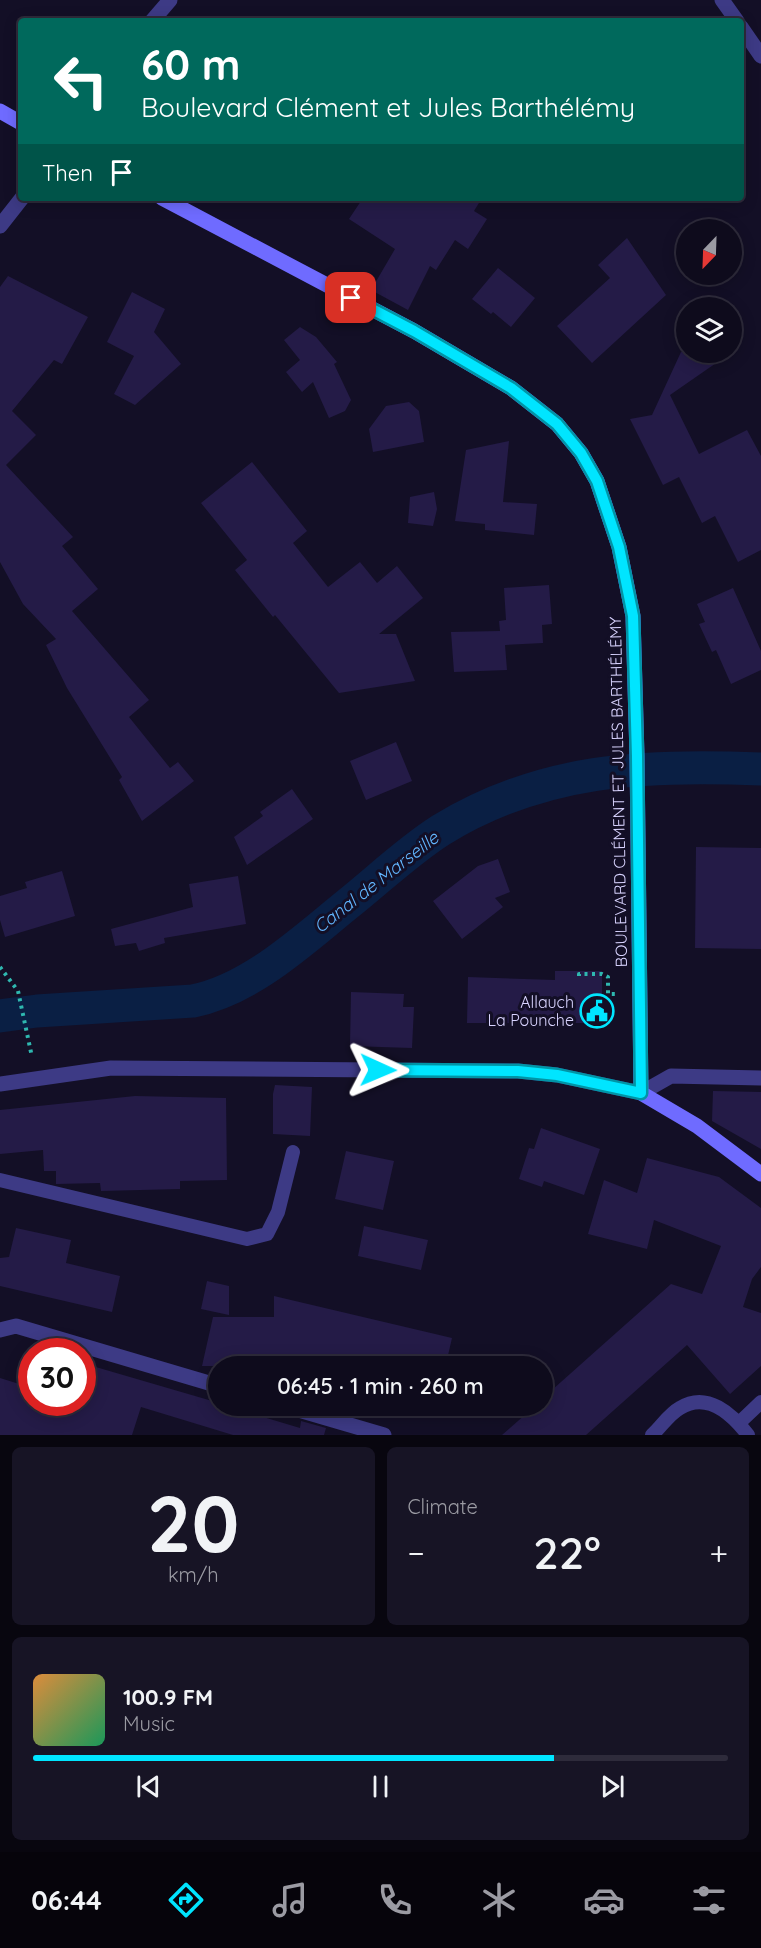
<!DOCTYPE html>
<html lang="en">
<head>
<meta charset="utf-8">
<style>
	body { margin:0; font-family:Quicksand,sans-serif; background:#171425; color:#f1f3f6; height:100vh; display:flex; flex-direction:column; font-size:22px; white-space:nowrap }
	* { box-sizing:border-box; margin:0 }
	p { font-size:20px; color:#9b9ba3 }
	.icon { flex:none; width:33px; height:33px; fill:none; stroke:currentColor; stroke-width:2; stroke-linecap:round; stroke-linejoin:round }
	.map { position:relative; height:1435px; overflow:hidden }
	.panel { display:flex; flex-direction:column; gap:12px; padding:12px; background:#08060f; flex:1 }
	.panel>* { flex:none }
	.guide { position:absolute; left:18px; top:18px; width:726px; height:183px; border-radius:6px; box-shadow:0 3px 15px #0003,0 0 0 2px #2e2b3b; background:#00695c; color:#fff; overflow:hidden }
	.needle { width:39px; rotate:203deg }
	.controls { position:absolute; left:676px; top:219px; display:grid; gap:12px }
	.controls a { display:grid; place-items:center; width:66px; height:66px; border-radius:50%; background:#0e0b1c; box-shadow:0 3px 15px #0003,0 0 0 2px #2e2b3b; font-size:30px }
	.speed { position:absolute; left:18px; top:1338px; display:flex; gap:12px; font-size:30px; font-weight:700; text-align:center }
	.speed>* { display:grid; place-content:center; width:78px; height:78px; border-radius:50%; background:#0e0b1c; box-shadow:0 3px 15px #0003,0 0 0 2px #2e2b3b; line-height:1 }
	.speed .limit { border:9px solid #d22; background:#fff; color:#111 }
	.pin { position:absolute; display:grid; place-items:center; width:51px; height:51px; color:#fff; margin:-26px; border-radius:12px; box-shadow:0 3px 9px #0006 }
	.me { position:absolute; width:66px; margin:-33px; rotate:91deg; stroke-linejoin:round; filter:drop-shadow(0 0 4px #0008) }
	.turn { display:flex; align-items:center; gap:21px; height:126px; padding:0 24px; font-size:27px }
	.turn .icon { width:78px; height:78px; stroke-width:2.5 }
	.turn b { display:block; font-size:42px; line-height:51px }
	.then { display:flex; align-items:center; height:57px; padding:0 24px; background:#0003; gap:12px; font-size:22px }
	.big { font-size:45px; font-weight:600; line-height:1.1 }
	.panel .widget { flex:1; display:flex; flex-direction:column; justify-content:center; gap:9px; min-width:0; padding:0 21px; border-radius:9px; background:#171425 }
	.panel .dial { align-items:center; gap:0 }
	.dial b { font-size:78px; line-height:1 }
	.song { display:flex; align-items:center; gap:18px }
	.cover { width:72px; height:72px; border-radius:9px; background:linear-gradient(135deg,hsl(30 70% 55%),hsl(150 70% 35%)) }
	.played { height:6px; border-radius:3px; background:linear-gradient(90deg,#00e5ff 75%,#2e2b3b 75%) }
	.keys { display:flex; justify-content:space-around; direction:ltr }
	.heat { display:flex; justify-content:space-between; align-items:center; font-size:33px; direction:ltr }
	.panel .tiles { flex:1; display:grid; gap:12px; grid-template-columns:1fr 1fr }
	.widget:last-child { grid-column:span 2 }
	.trip { position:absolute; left:208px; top:1356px; width:345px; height:60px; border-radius:30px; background:#0e0b1c; box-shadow:0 3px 15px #0003,0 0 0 2px #2e2b3b; font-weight:600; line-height:60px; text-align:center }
	.menu { display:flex; height:96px; justify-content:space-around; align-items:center; background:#06040b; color:#9b9ba3 }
	.menu .icon { width:42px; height:42px }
	.menu .active { color:#00e5ff }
	.menu b { font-size:27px; color:#f1f3f6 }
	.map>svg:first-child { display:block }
</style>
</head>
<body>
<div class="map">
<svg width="761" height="1435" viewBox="0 0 761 1435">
	<rect width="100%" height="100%" fill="#130f26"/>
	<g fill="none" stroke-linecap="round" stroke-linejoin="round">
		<path stroke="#0a1f44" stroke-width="33" d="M 0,1016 L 37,1011 L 193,1001 C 252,989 303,940 349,903 C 379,879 408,851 441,830 C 542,768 646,764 761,769"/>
	</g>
	<path fill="#241b47" d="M 363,198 L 482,198 L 474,211 L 487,219 L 468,249 L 455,240 L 436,270 L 430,266 L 408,310 L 371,290 L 395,249 L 349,219 Z
		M 627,238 L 666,295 L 592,363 L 557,326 L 610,278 L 598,265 Z
		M 498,268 L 535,298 L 511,327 L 493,312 L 491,314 L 472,299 Z
		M 8,276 L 88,317 L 62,364 L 54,360 L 12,411 L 36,435 L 6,465 L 73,537 L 62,546 L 98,589 L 72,611 L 149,700 L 129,717 L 170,768 L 178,762 L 194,781 L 142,821 L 119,780 L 122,777 L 67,688 L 46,645 L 56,639 L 23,604 L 0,562 L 0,287 Z
		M 132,292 L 165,309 L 154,332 L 181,364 L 135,405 L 114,394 L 134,356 L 107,342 Z
		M 300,327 L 316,337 L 337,362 L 334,364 L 351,400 L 345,411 L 329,418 L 313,382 L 302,392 L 286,372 L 300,360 L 284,340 Z
		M 681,352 L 732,352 L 670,395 L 699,454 L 747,430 L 761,456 L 761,550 L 738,562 L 715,516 L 702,523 L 679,477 L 663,485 L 630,419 L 652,415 Z
		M 409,402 L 419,411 L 424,442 L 373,452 L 369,429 L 386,406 Z
		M 509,441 L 503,502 L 537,504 L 534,535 L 485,530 L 485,524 L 455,521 L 466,450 Z
		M 252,462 L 307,531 L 293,543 L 328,587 L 360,562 L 377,583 L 397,566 L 423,598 L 379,634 L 396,634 L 415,681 L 339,693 L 275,615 L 273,617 L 235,570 L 247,560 L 201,503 Z
		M 434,492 L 437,509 L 433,526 L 408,523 L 410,497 Z
		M 549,585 L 552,624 L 542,625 L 543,643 L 505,645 L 507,670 L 454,672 L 451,632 L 500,631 L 499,621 L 506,620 L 504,588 Z
		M 733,588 L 761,651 L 761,670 L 731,684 L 716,650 L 712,652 L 699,624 L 705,622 L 697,604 Z
		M 396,742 L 412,781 L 366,800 L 350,761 Z
		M 292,789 L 313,819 L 247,865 L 234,837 L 263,816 L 260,812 Z
		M 696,847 L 761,848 L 761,949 L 695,948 Z
		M 498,859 L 510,892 L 495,898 L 503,907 L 462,939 L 433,901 L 478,866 Z
		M 62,871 L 75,916 L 5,937 L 0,920 L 0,896 L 27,888 L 25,882 Z
		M 238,876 L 246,924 L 164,938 L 165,943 L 139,951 L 136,943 L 115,946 L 111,929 L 193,907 L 189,884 Z
		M 555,971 L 602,971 L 602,1023 L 467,1023 L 468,977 L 555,980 Z
		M 351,992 L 404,994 L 403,1007 L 414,1007 L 412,1048 L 350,1046 Z
		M 275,1085 L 312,1087 L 310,1136 L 273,1134 L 273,1094 Z
		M 713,1091 L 761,1092 L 761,1149 L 712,1121 Z
		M 135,1096 L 226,1098 L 227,1180 L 180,1181 L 180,1189 L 101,1191 L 100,1183 L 56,1184 L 56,1171 L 44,1171 L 43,1150 L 0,1154 L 0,1110 Z
		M 541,1128 L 600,1149 L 584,1195 L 544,1181 L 542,1187 L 519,1179 L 529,1148 L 534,1149 Z
		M 346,1151 L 394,1161 L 383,1210 L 335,1199 Z
		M 647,1158 L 719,1177 L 761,1208 L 761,1267 L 752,1279 L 743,1307 L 761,1313 L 761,1366 L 730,1394 L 687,1345 L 586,1435 L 502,1435 L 535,1406 L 543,1406 L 543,1398 L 671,1284 L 702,1294 L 721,1246 L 654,1220 L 647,1249 L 588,1234 L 604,1180 L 637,1193 Z
		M 364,1226 L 428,1240 L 421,1270 L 358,1256 Z
		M 16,1228 L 71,1240 L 66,1263 L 120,1276 L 112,1312 L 0,1286 L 0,1258 L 9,1257 Z
		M 207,1281 L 229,1286 L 229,1315 L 201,1309 Z
		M 274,1296 L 452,1338 L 446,1364 L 432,1361 L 431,1366 L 202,1366 L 213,1317 L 274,1317 Z
		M 82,1363 L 219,1403 L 219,1406 L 227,1406 L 300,1428 L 301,1421 L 326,1428 L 324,1435 L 233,1435 L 141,1407 L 132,1435 L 0,1435 L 0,1378 L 32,1388 L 32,1402 L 82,1402 Z"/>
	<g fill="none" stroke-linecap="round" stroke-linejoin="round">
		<path stroke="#2fb8b0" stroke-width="4" stroke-dasharray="3 4.5" stroke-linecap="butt" d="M 0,967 L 18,991 L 32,1057
			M 579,976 L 579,974 L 602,974 L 608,977 L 608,994 L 616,994"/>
		<path stroke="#3d3a85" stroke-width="14" d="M 0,1180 L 247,1239 L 267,1234 L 278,1212 L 293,1152
			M 739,1423 L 761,1402
			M 652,1435 C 661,1427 669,1414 680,1408 C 707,1391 732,1414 748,1435"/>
		<path stroke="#3d3a85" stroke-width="15" d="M 722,0 L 737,21
			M 152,21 L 170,0
			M 741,27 L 761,56
			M 0,226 L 22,198
			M 0,1084 L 111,1068 L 518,1071 L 557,1075 L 641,1093 L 671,1076 L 761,1078
			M 0,1330 L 16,1326 L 219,1386
			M 285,1406 L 384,1435"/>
		<path stroke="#6f6bff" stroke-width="15" d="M 0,111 L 21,123
			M 162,198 L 414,331 L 511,388 L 557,424 L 581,453 L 597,481 L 619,547 L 633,616 L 637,756 L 641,1093 L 697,1126 L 761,1174"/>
	</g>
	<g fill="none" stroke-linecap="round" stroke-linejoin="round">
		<g stroke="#0095a6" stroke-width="15">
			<path id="route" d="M 351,298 L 414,331 L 511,388 L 557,424 L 581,453 L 597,481 L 619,547 L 633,616 L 637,756 L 641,1093 L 557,1075 L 518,1071 L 378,1070"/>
		</g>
		<use href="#route" stroke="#00e5ff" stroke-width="10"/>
	</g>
	<defs>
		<g id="civic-ring" transform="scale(1.725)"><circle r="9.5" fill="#130f26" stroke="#00e5ff" stroke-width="1.5"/><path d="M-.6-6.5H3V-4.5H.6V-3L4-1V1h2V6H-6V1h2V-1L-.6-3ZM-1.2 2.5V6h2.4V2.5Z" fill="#00e5ff"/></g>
	</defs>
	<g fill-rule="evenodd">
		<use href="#civic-ring" x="597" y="1011"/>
	</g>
	<g text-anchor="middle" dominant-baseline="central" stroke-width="6" stroke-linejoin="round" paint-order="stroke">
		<g font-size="16" fill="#d9d4ff" stroke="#130f26">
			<text transform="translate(618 792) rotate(-91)">BOULEVARD CLÉMENT ET JULES BARTHÉLÉMY</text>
		</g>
		<g font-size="16" fill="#d9d4ff" stroke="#130f26" text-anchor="end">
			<text x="574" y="1002">Allauch<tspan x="574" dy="18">La Pounche</tspan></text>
		</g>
		<g font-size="18" font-style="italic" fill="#62b6ff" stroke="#130f26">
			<text transform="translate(376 882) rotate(-38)">Canal de Marseille</text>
		</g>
	</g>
</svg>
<div class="controls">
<a><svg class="needle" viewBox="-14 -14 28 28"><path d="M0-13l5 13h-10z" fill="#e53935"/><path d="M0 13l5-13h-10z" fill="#9b9ba3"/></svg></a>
<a><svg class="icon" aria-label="layers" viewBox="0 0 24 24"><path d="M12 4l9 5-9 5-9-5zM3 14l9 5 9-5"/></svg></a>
</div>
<div class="speed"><div class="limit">30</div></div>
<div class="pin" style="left:351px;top:298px;background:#d93025"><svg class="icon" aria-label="arrive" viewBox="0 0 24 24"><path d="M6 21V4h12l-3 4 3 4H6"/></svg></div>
<svg class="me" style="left:378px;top:1070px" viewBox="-20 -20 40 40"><path d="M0-17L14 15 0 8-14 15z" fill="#00e5ff" stroke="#fff" stroke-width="4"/></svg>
<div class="trip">06:45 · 1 min · 260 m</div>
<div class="guide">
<div class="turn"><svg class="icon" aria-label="left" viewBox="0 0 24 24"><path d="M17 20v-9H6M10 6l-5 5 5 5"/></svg><div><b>60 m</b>Boulevard Clément et Jules Barthélémy</div></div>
<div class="then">Then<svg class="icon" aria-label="arrive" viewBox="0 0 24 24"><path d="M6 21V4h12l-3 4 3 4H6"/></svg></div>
</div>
</div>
<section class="panel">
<div class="tiles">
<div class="widget dial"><b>20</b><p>km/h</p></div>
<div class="widget"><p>Climate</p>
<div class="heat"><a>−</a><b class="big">22°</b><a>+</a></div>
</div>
<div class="widget">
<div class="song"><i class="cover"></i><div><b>100.9 FM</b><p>Music</p></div></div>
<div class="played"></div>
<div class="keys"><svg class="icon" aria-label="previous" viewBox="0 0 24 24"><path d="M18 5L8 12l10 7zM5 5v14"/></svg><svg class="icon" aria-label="pause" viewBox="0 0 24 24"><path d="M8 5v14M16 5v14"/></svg><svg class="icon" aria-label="next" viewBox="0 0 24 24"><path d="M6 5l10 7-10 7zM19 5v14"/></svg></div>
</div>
</div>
</section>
<nav class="menu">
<b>06:44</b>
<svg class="icon active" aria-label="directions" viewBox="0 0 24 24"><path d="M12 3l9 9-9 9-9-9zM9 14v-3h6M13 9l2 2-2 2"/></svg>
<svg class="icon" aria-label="music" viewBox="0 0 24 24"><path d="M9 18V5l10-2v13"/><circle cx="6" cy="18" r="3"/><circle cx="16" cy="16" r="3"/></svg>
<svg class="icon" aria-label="phone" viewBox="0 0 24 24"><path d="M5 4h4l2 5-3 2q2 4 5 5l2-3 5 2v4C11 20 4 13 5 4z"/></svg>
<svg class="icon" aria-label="climate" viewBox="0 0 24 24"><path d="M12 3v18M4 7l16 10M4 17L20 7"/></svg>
<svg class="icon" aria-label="car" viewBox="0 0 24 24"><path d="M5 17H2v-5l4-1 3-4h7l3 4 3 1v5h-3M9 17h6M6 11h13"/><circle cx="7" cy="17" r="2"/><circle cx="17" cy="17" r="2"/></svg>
<svg class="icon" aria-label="filters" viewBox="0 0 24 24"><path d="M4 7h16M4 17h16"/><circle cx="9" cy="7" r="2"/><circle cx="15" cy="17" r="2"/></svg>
</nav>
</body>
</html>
